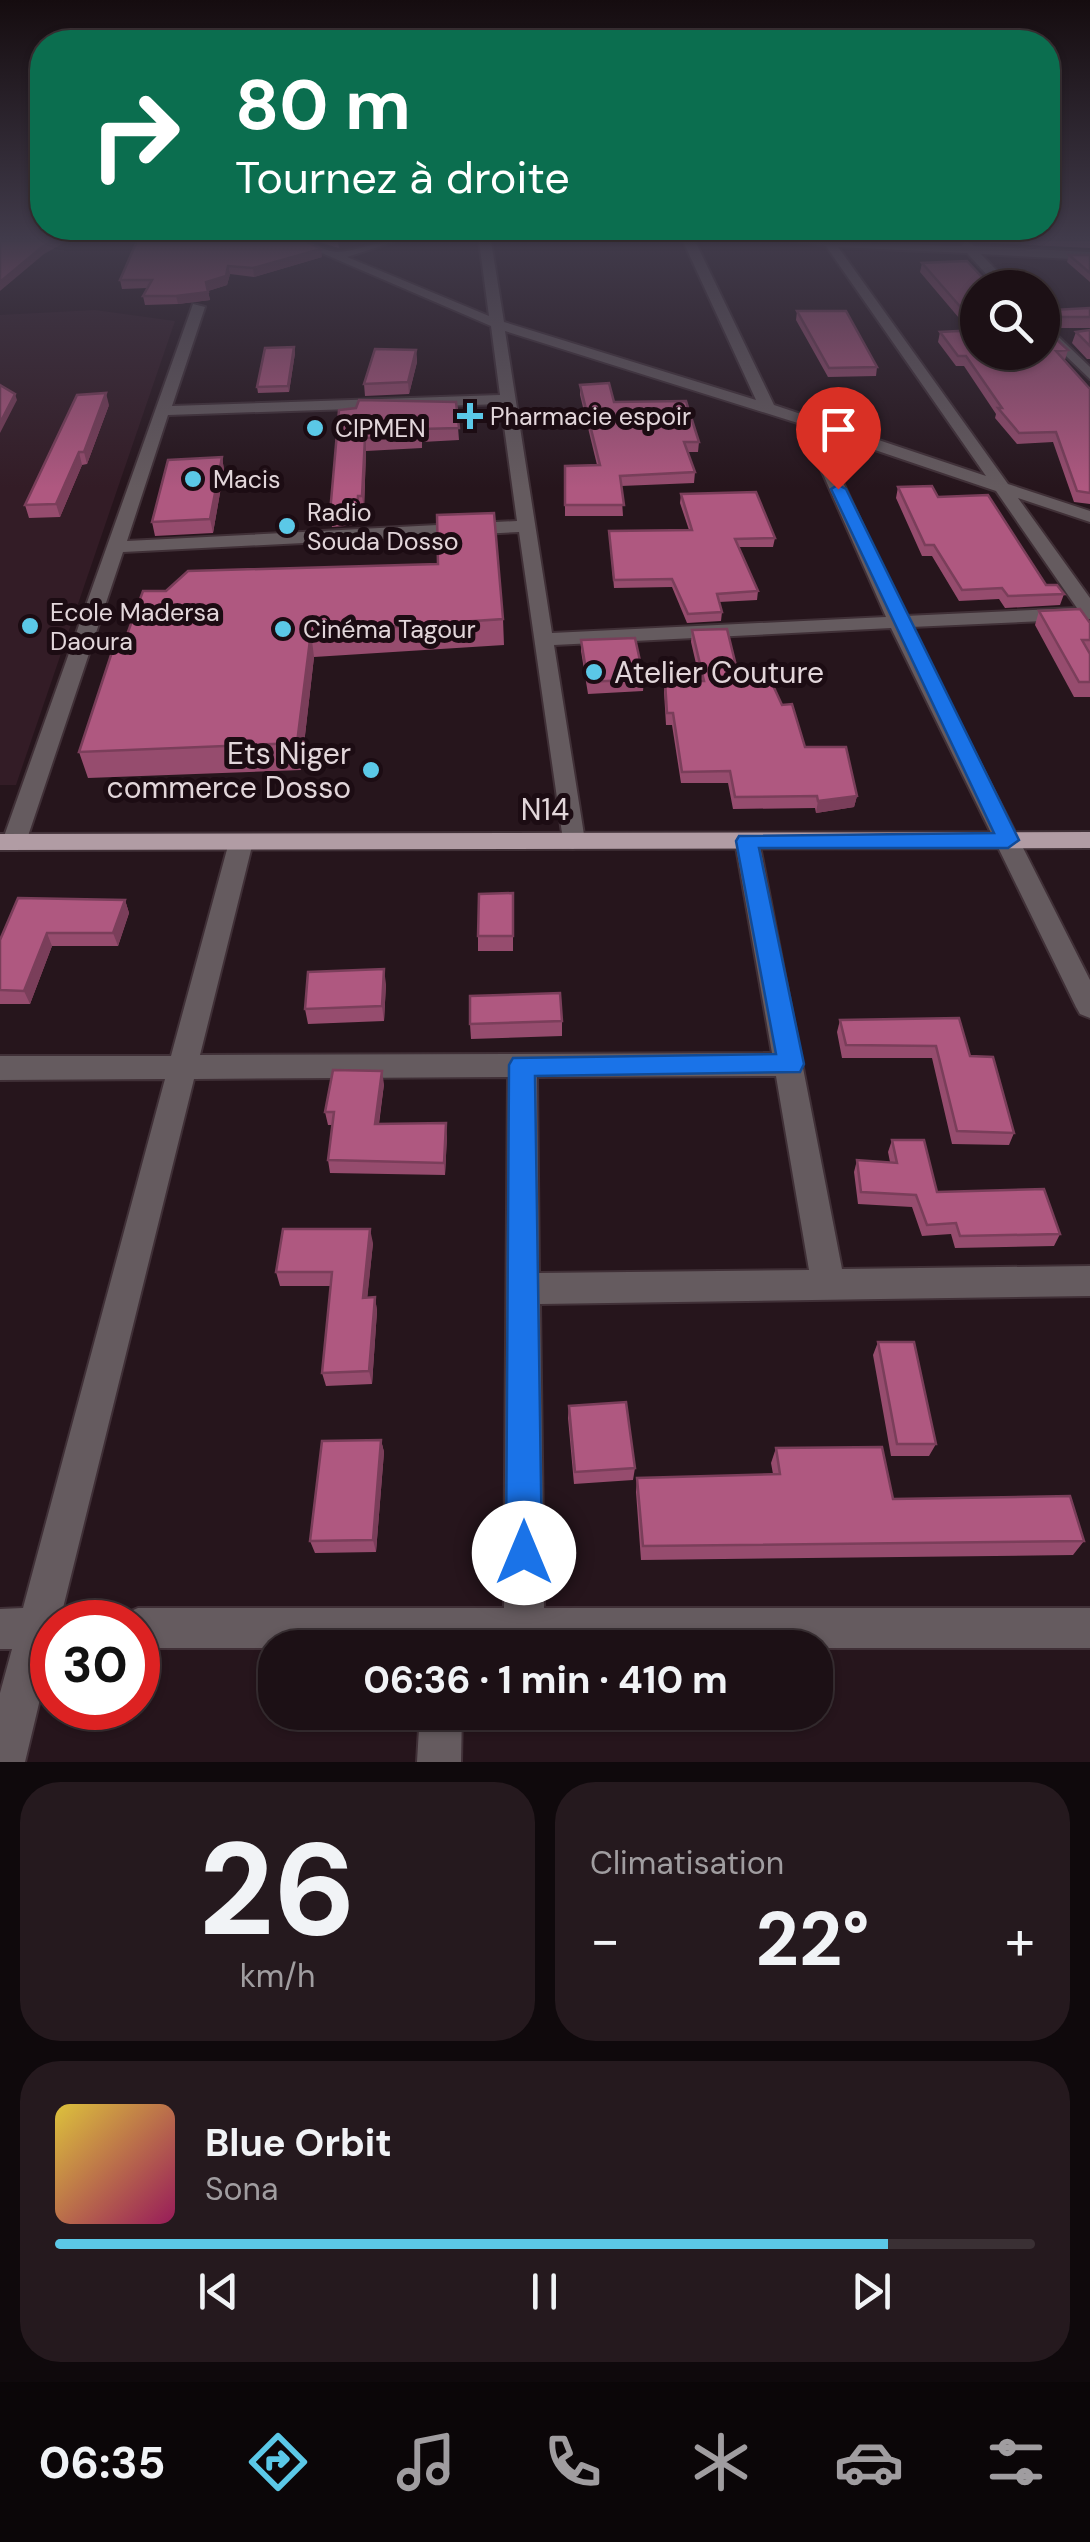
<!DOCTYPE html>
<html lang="fr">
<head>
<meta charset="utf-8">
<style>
	body { margin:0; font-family:"DM Sans",sans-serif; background:#25191e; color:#f1f3f6; height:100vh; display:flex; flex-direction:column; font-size:38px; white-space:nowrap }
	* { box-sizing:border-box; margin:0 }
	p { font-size:32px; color:#a09da0 }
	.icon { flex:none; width:55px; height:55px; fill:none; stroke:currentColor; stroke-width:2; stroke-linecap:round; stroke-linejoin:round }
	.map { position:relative; height:1762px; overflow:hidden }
	.panel { display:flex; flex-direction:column; gap:20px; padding:20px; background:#0f090c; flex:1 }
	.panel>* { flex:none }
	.banner { position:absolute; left:30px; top:30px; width:1030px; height:210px; border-radius:40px; box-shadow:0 2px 8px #0004,0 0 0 2px #3a3034; background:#0b6e4f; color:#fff; overflow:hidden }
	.buttons { position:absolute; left:960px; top:270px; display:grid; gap:20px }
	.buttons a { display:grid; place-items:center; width:100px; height:100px; border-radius:50%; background:#1c1015; box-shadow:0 2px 8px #0004,0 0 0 2px #3a3034; font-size:50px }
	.speed { position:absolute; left:30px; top:1600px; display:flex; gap:20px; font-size:50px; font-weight:700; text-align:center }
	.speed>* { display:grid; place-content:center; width:130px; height:130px; border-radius:50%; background:#1c1015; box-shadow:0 2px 8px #0004,0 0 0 2px #3a3034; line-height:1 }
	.speed .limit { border:15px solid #d22; background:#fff; color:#111 }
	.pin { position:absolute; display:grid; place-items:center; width:85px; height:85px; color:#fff; margin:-102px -42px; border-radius:50% 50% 50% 0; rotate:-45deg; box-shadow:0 0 10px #0007 }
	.pin .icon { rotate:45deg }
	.me { position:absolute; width:110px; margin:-55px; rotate:0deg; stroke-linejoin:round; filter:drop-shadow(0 0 8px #0008) }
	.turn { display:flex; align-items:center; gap:35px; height:210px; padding:0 40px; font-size:45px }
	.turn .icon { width:130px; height:130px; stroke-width:2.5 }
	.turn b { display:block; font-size:70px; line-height:85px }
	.big { font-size:75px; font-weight:700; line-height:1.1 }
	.panel .card { flex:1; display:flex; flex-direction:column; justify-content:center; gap:15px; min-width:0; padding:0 35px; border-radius:40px; background:#25191e }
	.panel .dial { align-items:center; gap:0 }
	.dial b { font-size:130px; line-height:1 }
	.song { display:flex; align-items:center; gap:30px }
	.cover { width:120px; height:120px; border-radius:15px; background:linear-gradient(135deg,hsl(50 70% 55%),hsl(330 70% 35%)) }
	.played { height:10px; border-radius:5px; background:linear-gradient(90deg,#5bc8e7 85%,#3a3034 85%) }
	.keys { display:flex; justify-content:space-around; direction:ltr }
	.heat { display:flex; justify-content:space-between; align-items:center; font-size:55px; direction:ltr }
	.panel .tiles { flex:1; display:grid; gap:20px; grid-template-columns:1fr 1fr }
	.card:last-child { grid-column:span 2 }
	.trip { position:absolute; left:258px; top:1630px; width:575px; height:100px; border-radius:40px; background:#1c1015; box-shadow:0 2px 8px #0004,0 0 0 2px #3a3034; font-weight:700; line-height:100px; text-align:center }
	.menu { display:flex; height:160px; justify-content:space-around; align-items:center; background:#0b0608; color:#a09da0 }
	.menu .icon { width:70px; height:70px }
	.menu .current { color:#5bc8e7 }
	.menu b { font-size:45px; color:#f1f3f6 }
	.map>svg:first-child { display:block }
</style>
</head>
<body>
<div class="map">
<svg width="1090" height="1762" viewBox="0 0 1090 1762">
	<rect width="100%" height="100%" fill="#26151c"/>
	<path fill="#331c26" d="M 95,310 L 175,321 L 16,785 L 0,785 L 0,315 Z"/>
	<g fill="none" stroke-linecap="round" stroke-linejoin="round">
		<g stroke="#403037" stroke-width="4">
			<path id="minor" d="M 294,241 C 310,241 321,250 336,252 C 352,253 376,241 396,241 L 347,257 L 489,316 L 479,241 L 491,241 L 504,322 L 756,400 L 683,241 L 695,241 L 774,405 L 986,476 L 826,246 L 791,241 L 961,246 L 966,241 L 974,246 L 1090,252 L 1090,260 L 981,254 L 1013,288 L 999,288 L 967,253 L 838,247 L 1008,484 L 1090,511 L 1090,522 L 1018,498 L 1090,598 L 1090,619 L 911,627 L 1090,980 L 1090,1018 L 1080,1014 L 1076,1007 L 891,628 L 554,645 L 585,841 L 573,849 L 564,847 L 519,532 L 123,552 L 26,842 L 14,850 L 5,848 L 2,842 L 193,304 L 205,307 L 172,406 L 500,395 L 491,326 ZM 505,331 L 801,424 L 886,617 L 552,633 ZM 501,404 L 517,521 L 127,541 L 168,415 ZM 819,431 L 996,491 L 1077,608 L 905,616 Z
				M 1042,321 L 1090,367 L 1090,379 L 1042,333 Z
				M 747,833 L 759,841 L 842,1269 L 1090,1266 L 1090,1296 L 540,1304 L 544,1608 L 1090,1608 L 1090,1648 L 138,1648 L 138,1622 L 120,1622 L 124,1614 L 138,1608 L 504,1608 L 508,1077 L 194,1079 L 62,1612 L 70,1622 L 52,1622 L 52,1649 L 25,1762 L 0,1762 L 0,1693 L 12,1649 L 0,1649 L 0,1609 L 23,1608 L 165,1079 L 0,1080 L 0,1056 L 171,1056 L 229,842 L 241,834 L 253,842 L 200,1055 L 772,1053 L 735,841 ZM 776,1076 L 809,1270 L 539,1273 L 537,1077 Z
				M 420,1712 L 462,1712 L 461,1762 L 417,1762 Z"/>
		</g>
		<g stroke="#403037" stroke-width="4">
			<path id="major" d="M 1090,832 L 1090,848 L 0,850 L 0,834 Z"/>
		</g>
		<use href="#minor" fill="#655b5f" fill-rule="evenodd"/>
		<use href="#major" fill="#b19ca4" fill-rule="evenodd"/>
	</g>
	<path fill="#964c6e" d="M 137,241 L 322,257 L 254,277 L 230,274 L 227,285 L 208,291 L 210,300 L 178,304 L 145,305 L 143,296 L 147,288 L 122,289 L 120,280 Z
		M 315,241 L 338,241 L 339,248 Z
		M 973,241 L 1090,241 L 1090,248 L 975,242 Z
		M 1069,255 L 1090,255 L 1090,282 L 1067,262 Z
		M 922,263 L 978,288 L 978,352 L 1068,350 L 1065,360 L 1090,389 L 1090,504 L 1074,502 L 1053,442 L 1017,444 L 995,418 L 996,414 L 964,366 L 956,366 L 938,342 L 940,332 L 970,331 L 920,272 Z
		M 1090,308 L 1090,328 L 1057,328 L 1049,322 L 1052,310 Z
		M 797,311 L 877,367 L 876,376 L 828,377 L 796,320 Z
		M 1090,330 L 1090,359 L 1087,359 L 1072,343 L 1076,332 Z
		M 294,347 L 295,353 L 289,392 L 258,393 L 257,387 Z
		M 416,350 L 417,362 L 409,394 L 365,396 L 364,384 Z
		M 580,385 L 699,442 L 698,452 L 688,452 L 695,472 L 694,483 L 621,486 L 623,516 L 565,516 L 565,466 L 597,465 L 580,395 Z
		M 456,402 L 459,440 L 422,442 L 422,448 L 366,451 L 364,509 L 359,510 L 358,525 L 332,527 L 330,513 L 339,410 Z
		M 109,405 L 87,464 L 82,465 L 60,517 L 29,518 L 25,505 Z
		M 222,457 L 224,470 L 213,533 L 155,536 L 152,522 Z
		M 898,487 L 938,497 L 1046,585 L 1064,594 L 1060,605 L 1005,608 L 999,599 L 959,601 L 932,556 L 922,556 L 896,498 Z
		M 681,494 L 775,538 L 773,547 L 738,547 L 758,591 L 757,600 L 719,602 L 722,612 L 721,621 L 687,623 L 672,587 L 614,588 L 609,531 L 689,530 L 680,503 Z
		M 143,591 L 503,619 L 504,645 L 314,657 L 301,770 L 88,778 L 79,752 L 121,651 Z
		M 1039,611 L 1090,623 L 1090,697 L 1074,697 L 1035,625 Z
		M 692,630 L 737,670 L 782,705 L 805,747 L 857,796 L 854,807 L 816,813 L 815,808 L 733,809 L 728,783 L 681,783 L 672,725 L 666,725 L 664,692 L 665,681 L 700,681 L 691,642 Z
		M 581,640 L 644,679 L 643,691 L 588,694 L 581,651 Z
		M 513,893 L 513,951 L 478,951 L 478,936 Z
		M 125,900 L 129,913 L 118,946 L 52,946 L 30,1004 L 0,1004 L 0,940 Z
		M 386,984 L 384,1021 L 308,1024 L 305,1009 Z
		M 959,1018 L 970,1056 L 1014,1133 L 1009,1145 L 952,1144 L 932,1058 L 842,1058 L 837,1032 L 840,1020 Z
		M 562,1021 L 562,1036 L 471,1039 L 470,1024 Z
		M 384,1084 L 379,1124 L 447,1136 L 445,1175 L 330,1173 L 328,1160 L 332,1125 L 328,1125 L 325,1112 Z
		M 892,1140 L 937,1192 L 1060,1234 L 1054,1246 L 955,1248 L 951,1234 L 922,1236 L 912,1207 L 858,1204 L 854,1172 L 857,1160 L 890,1162 L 888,1152 Z
		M 373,1243 L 367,1298 L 375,1297 L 377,1311 L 372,1384 L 326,1386 L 322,1373 L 331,1286 L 280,1286 L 276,1272 Z
		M 878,1342 L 936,1444 L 929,1456 L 891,1456 L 873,1355 Z
		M 569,1406 L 635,1468 L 633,1480 L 574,1484 L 568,1418 Z
		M 381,1440 L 384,1452 L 376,1552 L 315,1553 L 310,1541 Z
		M 776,1448 L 893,1499 L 1084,1541 L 1073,1555 L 641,1560 L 636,1492 L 637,1478 L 773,1474 L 771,1463 Z"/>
	<path fill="#7a3e5a" d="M 52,241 L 67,241 L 44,254 L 0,291 L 0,282 L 42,247 Z
		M 321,249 L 322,257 L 254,277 L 253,268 Z
		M 228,266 L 230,274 L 227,285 L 208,291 L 206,282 Z
		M 208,292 L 210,300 L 178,304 L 176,296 Z
		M 294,347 L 295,353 L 289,392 L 288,386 Z
		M 416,350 L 417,362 L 409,394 L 408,382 Z
		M 106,393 L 109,405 L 87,464 L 84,452 Z
		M 15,394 L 17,400 L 0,433 L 0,423 Z
		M 365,438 L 366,451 L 364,509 L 362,496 Z
		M 79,452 L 82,465 L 60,517 L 56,504 Z
		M 222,457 L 224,470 L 213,533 L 210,519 Z
		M 311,632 L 314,657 L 301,770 L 297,743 Z
		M 857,796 L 854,807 L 816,813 L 818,801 Z
		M 125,900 L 129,913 L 118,946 L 113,933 Z
		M 47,933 L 52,946 L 30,1004 L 24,991 Z
		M 384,969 L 386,984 L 384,1021 L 382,1006 Z
		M 382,1071 L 384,1084 L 377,1136 L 375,1124 Z
		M 446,1123 L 447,1136 L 445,1175 L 444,1163 Z
		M 370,1229 L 373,1243 L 366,1311 L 363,1298 Z
		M 375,1297 L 377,1311 L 372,1384 L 369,1371 Z
		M 381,1440 L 384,1452 L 376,1552 L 373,1540 Z"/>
	<path fill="#af5880" stroke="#7a3e5a" stroke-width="2.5" d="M 0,241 L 52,241 L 42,247 L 0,282 Z
		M 137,241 L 305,241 L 321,249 L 253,268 L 228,266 L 226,276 L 206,282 L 208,292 L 176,296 L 143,296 L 152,280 L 120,280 Z
		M 1069,255 L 1090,255 L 1090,273 Z
		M 967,261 L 992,288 L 978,288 L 978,327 L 922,263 Z
		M 1090,308 L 1090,317 L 1060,317 L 1052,310 Z
		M 797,311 L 846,311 L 877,367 L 829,368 Z
		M 1042,326 L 1068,350 L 1056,351 L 1090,389 L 1090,493 L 1077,491 L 1056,432 L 1019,433 L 998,408 L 1002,408 L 966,356 L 958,356 L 940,332 L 978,330 L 978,352 L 1042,352 Z
		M 1090,330 L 1090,346 L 1076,332 Z
		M 294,347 L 288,386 L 257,387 L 265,348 Z
		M 375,349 L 416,350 L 408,382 L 364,384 Z
		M 609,383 L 614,402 L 686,401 L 699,442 L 684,442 L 695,472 L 620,476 L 624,505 L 565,505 L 565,466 L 600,465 L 580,385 Z
		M 0,385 L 15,394 L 0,423 Z
		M 106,393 L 84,452 L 79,452 L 56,504 L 25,505 L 77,395 Z
		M 359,400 L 456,402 L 459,428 L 421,429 L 422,436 L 365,438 L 362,496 L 358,496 L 357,512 L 330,513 L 339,410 L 356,408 Z
		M 222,457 L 210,519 L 152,522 L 168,460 Z
		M 932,486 L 938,497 L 988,495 L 1046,585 L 1057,585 L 1064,594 L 1008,596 L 1002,588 L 962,590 L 934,545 L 925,545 L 898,487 Z
		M 756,492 L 775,538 L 735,539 L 758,591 L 717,594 L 722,612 L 688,614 L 672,579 L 614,580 L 609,531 L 692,530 L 681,494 Z
		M 494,513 L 503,619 L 311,632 L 297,743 L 79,752 L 112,652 L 121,651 L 143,591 L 166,591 L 188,571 L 438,564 L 437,515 Z
		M 1080,609 L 1090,623 L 1090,640 L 1082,640 L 1090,654 L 1090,682 L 1079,682 L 1039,611 Z
		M 727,629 L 737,670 L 765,668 L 782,705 L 792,704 L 805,747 L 846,747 L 857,796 L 818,801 L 817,796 L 735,797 L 730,771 L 682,772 L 673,713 L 667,713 L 665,681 L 704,681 L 692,630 Z
		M 635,638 L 644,679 L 588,682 L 581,640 Z
		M 513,893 L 513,936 L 478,936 L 479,894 Z
		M 18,898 L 125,900 L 113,933 L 47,933 L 24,991 L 0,990 L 0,940 Z
		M 384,969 L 382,1006 L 305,1009 L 308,972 Z
		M 560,993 L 562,1021 L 470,1024 L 470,996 Z
		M 959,1018 L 970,1056 L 993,1057 L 1014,1133 L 957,1131 L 936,1046 L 846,1045 L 840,1020 Z
		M 333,1070 L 382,1071 L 375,1124 L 446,1123 L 444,1163 L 328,1160 L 334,1112 L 325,1112 Z
		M 892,1140 L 924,1140 L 937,1192 L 1044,1189 L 1060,1234 L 960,1236 L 956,1223 L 927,1225 L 916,1195 L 861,1192 L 857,1160 L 897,1163 Z
		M 283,1229 L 370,1229 L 363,1298 L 375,1297 L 369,1371 L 322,1373 L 332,1272 L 276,1272 Z
		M 878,1342 L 914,1342 L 936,1444 L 897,1444 Z
		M 626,1402 L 635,1468 L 575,1472 L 569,1406 Z
		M 381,1440 L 373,1540 L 310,1541 L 322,1441 Z
		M 882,1447 L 893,1499 L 1070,1496 L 1084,1541 L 643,1546 L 637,1478 L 780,1474 L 776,1448 Z"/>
	<linearGradient id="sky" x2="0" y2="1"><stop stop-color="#150c0f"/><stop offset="0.49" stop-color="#413b4b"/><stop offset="1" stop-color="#413b4b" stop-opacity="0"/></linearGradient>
	<rect width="1090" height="488" fill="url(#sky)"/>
	<path fill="#1a73e8" stroke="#114b97" stroke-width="2.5" d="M 838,485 L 846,489 L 1019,840 L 1008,848 L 759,848 L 804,1064 L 800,1072 L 535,1076 L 542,1553 L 536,1565 L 524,1571 L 512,1565 L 506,1553 L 509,1065 L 513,1058 L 776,1054 L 736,841 L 739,836 L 994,833 L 831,489 Z"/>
	<g fill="#5bc8e7" stroke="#1c0c13" stroke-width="4">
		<path d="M465 401h10v10h10v10h-10v10h-10v-10h-10v-10h10z"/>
		<circle cx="315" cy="428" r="10"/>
		<circle cx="193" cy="479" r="10"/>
		<circle cx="287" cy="526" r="10"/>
		<circle cx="30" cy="626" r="10"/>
		<circle cx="283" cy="629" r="10"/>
		<circle cx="594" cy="672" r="10"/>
		<circle cx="371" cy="770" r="10"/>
	</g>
	<g text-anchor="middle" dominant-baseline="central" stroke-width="10" stroke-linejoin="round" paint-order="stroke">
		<g font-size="25" fill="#e2d6da" stroke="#1c0c13" text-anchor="start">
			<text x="490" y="416">Pharmacie espoir</text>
			<text x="335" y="428">CIPMEN</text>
			<text x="213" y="479">Macis</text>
			<text x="307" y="512">Radio<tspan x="307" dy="29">Souda Dosso</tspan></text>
			<text x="50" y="612">Ecole Madersa<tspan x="50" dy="29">Daoura</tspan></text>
			<text x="303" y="629">Cinéma Tagour</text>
		</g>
		<g font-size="30" fill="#e2d6da" stroke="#1c0c13" text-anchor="start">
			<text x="614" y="672">Atelier Couture</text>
			<text x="351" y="753" text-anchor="end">Ets Niger<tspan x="351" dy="34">commerce Dosso</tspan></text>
		</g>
		<g font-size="30" fill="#e2d6da" stroke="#1c0c13">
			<text x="545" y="809">N14</text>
		</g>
	</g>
</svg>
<div class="buttons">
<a><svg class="icon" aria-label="search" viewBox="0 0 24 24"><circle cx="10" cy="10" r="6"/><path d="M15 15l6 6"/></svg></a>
</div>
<div class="speed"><div class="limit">30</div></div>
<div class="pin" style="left:838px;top:489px;background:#d93025"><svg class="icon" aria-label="arrive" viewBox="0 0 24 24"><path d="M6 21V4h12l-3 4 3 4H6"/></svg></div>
<svg class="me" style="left:524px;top:1553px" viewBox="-20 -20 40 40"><circle r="19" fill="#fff"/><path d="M0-13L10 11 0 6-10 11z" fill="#1a73e8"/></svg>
<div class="trip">06:36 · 1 min · 410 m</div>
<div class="banner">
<div class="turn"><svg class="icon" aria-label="right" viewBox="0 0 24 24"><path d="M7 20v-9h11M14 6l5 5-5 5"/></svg><div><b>80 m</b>Tournez à droite</div></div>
</div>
</div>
<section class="panel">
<div class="tiles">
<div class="card dial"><b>26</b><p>km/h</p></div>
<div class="card"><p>Climatisation</p>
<div class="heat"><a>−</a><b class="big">22°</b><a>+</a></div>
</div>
<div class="card">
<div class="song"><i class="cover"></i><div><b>Blue Orbit</b><p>Sona</p></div></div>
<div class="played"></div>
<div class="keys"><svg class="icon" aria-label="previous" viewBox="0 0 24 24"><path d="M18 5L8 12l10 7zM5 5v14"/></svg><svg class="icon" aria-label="pause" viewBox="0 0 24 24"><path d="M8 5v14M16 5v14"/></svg><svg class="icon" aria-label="next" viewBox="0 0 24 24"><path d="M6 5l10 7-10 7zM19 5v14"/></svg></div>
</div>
</div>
</section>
<nav class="menu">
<b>06:35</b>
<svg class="icon current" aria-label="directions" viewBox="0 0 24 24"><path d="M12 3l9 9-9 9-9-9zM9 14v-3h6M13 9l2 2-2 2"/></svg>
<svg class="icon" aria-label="music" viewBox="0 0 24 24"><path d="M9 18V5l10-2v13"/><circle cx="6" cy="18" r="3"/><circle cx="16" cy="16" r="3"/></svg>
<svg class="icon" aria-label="phone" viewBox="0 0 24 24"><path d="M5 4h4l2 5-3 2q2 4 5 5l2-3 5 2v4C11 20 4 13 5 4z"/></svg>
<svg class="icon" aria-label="climate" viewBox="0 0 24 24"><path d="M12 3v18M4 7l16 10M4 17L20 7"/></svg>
<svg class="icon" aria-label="car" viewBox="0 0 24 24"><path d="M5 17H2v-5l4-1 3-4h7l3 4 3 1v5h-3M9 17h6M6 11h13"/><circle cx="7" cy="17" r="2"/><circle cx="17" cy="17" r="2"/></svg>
<svg class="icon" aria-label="filters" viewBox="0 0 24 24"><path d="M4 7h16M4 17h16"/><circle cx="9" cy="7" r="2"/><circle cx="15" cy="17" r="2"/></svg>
</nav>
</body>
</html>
